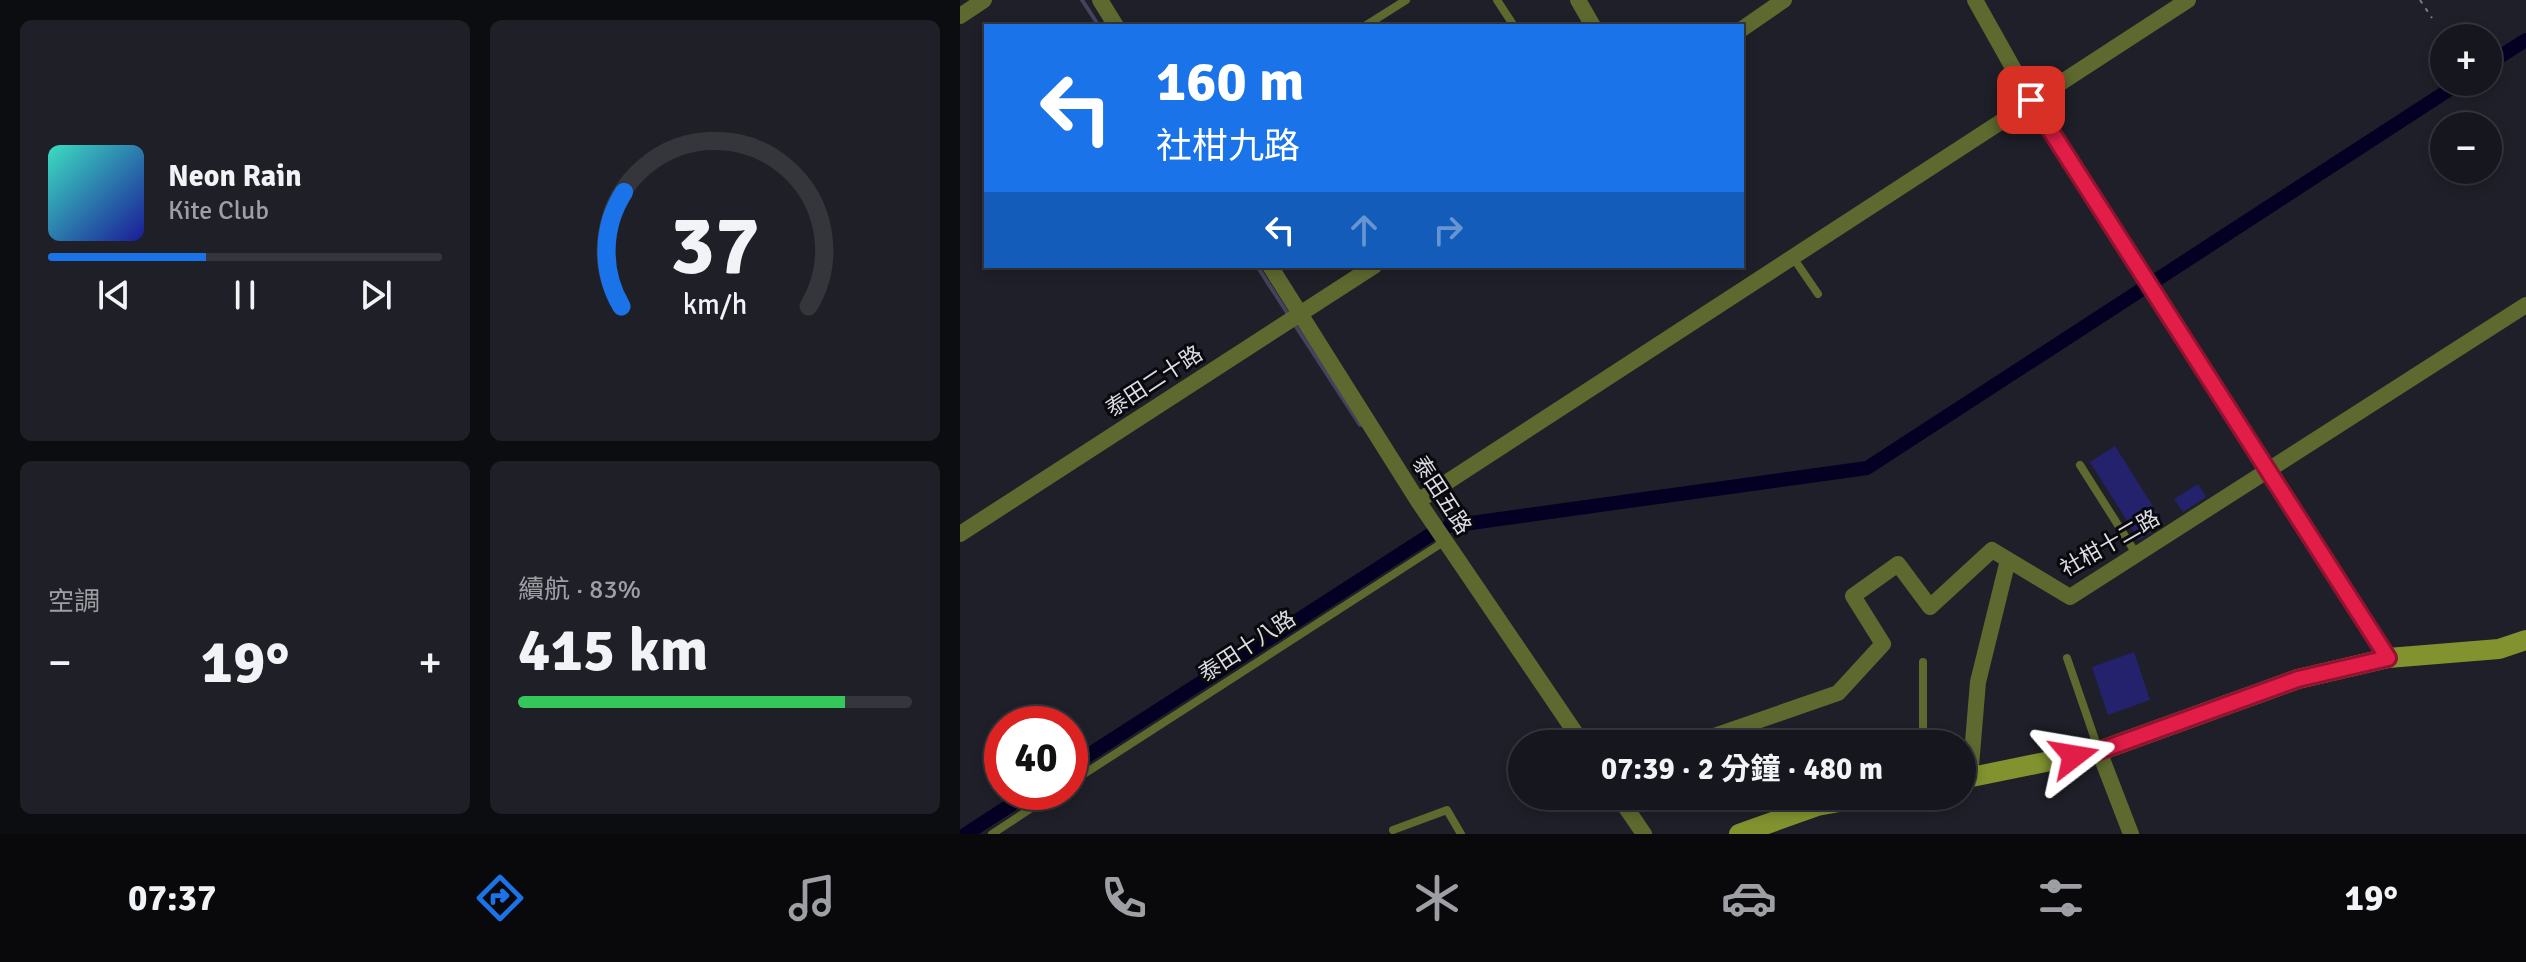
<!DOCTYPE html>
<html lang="zh-TW">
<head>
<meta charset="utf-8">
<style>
	body { margin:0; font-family:Signika,"Noto Sans TC",sans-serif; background:#1f2027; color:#f1f3f6; height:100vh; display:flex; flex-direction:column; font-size:30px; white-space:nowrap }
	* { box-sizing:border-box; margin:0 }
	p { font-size:26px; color:#9e9fa4 }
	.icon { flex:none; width:44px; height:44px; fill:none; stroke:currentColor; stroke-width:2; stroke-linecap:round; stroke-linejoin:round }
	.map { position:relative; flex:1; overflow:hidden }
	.sheet { display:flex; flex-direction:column; gap:20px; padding:20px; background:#0c0d10; width:960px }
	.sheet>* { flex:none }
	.banner { position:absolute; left:24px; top:24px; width:760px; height:244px; border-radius:0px; box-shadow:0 4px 12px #0003,0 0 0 2px #35363c; background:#1a73e8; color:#fff; overflow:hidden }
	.buttons { position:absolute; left:1470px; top:24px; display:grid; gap:16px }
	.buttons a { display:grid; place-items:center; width:72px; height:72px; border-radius:50%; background:#16171e; box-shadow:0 4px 12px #0003,0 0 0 2px #35363c; font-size:40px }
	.speed { position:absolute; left:24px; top:706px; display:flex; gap:16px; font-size:40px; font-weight:700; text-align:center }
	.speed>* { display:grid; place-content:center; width:104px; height:104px; border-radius:50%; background:#16171e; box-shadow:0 4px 12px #0003,0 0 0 2px #35363c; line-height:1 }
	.speed .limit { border:12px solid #d22; background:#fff; color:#111 }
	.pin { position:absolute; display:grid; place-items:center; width:68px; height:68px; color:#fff; margin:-34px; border-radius:16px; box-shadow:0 4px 12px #0006 }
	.me { position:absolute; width:88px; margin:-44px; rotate:76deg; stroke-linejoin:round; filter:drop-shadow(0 0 6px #0008) }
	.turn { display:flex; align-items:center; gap:28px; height:168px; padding:0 40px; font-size:36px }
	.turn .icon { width:104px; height:104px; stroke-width:2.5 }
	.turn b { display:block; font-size:56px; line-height:68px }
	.lanes { display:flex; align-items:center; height:76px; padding:0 40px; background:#0003; justify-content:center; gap:40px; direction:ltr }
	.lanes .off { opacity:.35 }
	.big { font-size:60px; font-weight:700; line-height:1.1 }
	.sheet .tile { flex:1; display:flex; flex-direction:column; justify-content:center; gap:12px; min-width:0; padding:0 28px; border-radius:12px; background:#1f2027 }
	.sheet .dial { align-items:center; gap:0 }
	.dial svg { height:208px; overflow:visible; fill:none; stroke:#35363c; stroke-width:7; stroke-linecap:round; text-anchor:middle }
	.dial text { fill:#f1f3f6; stroke:none }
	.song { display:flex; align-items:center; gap:24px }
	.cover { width:96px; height:96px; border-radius:12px; background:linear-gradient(135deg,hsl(170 70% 55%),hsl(240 70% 35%)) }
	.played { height:8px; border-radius:4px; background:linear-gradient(90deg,#1a73e8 40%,#35363c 40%) }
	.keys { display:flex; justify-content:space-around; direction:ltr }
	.heat { display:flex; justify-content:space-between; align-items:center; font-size:44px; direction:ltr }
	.charge { height:12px; border-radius:6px; background:linear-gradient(90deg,#34c759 83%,#35363c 0) }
	.sheet .tiles { flex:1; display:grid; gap:20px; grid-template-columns:repeat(2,1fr) }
	.trip { position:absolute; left:548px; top:730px; width:468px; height:80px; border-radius:40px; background:#16171e; box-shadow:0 4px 12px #0003,0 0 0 2px #35363c; font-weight:700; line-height:80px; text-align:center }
	.tab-bar { display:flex; height:128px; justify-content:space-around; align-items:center; background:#09090c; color:#9e9fa4 }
	.tab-bar .icon { width:56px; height:56px }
	.tab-bar .current { color:#1a73e8 }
	.tab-bar b { font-size:36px; color:#f1f3f6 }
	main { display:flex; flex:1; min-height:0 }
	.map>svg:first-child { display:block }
</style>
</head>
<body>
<main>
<section class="sheet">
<div class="tiles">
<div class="tile">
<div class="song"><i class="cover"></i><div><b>Neon Rain</b><p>Kite Club</p></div></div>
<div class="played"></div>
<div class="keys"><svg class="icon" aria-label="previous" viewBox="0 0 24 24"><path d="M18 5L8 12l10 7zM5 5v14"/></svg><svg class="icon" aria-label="pause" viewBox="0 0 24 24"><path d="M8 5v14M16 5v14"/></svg><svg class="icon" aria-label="next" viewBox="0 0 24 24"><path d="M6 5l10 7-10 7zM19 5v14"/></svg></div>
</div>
<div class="tile dial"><svg viewBox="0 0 100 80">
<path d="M14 69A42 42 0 1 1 86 69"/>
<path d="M14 69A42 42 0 0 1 15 25" stroke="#1a73e8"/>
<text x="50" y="56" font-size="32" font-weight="700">37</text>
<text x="50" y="72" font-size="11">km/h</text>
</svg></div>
<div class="tile"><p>空調</p>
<div class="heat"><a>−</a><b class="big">19°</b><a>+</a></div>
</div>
<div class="tile"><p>續航 · 83%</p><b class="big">415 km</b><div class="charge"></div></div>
</div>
</section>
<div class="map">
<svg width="1566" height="834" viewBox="0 0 1566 834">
	<rect width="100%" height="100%" fill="#1e1f28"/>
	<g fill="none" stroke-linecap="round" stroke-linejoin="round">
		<path stroke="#45425d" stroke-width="4" d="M 122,0 L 139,26
			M 297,266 L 328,314
			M 333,322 L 400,425"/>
		<path stroke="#040023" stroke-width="14" d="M 1528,64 L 1566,40
			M 489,526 L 907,468 L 1501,82
			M 110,767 L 473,533
			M 6,834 L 71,792"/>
	</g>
	<path fill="#24226c" d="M 1155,446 L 1204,524 L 1179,540 L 1130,462 Z
		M 1238,484 L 1246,497 L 1223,512 L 1214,499 Z
		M 1174,652 L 1190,700 L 1148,715 L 1132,667 Z"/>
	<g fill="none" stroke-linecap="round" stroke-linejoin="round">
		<path stroke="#797a82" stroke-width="2" stroke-dasharray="4 6" stroke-linecap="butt" d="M 1460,0 L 1472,18"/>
		<path stroke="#5d692f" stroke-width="8" d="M 537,0 L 554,26
			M 405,26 L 446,0
			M 832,256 L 858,294
			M 1120,465 L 1177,555
			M 1107,658 L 1139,751
			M 963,662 L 963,744
			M 110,783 L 485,541
			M 433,830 L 487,810 L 501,834
			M 32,834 L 96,792"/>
		<path stroke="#5d692f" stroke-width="16" d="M 140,0 L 156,26
			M 618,0 L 633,26
			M 1015,0 L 1071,100 L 1428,658
			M 0,16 L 24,0
			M 782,29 L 824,0
			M 310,266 L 458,501 L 623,744
			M 458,501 L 1228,0
			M 0,534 L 414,266
			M 731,744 L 878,693 L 923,644 L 893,596 L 938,564 L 970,607 L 1032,550 L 1110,597 L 1566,305
			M 1139,751 L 1171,834
			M 1010,778 L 1018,682 L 1048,560
			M 658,796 L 684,834"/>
		<path stroke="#81922f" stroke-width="20" d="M 1002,779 L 1139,751 L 1338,679 L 1428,658 L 1539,649 L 1566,640
			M 779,834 L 857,806 L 913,796"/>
	</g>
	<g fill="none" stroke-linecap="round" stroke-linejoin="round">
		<g stroke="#92132f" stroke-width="20">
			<path id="route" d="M 1071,100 L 1428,658 L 1338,679 L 1139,751 L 1114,756"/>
		</g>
		<use href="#route" stroke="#e11d48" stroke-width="14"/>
	</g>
	<g text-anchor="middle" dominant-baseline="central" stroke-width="6" stroke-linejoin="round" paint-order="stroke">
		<g font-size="22" fill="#dcdde4" stroke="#09090d">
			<text transform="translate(194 381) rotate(-33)">泰田二十路</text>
			<text transform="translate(482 495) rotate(57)">泰田五路</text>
			<text transform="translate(1150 543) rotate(-30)">社柑十二路</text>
			<text transform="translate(287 646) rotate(-33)">泰田十八路</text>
		</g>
	</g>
</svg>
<div class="buttons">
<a>+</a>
<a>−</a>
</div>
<div class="speed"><div class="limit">40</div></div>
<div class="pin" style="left:1071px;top:100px;background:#d93025"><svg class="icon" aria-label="arrive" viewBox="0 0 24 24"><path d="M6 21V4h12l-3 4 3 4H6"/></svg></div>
<svg class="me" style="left:1114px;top:756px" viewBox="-20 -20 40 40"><path d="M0-17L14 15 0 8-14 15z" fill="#e11d48" stroke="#fff" stroke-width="4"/></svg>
<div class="trip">07:39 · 2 分鐘 · 480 m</div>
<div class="banner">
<div class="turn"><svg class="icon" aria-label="left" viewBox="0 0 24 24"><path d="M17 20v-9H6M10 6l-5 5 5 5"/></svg><div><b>160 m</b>社柑九路</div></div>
<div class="lanes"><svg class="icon" aria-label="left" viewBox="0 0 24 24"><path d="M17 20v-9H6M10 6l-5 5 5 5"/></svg><svg class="icon off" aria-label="ahead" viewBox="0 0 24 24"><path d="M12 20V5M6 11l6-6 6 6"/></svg><svg class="icon off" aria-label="right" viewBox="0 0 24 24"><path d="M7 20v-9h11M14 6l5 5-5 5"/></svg></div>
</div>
</div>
</main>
<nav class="tab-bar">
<b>07:37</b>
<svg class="icon current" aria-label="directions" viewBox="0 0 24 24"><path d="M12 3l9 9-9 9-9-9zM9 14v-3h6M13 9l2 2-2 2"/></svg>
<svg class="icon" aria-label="music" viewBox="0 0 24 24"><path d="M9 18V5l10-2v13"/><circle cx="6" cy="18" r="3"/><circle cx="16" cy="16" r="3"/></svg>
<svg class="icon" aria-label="phone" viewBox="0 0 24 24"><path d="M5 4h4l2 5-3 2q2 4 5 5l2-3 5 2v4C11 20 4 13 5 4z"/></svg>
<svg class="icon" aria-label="climate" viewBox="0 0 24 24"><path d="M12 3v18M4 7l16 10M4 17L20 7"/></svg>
<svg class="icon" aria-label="car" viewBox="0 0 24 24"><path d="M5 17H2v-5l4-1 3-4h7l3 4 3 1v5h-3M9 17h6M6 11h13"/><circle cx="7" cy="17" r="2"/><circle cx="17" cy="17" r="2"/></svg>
<svg class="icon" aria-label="filters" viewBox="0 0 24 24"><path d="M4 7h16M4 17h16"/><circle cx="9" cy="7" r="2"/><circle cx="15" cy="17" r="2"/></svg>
<b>19°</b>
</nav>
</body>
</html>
